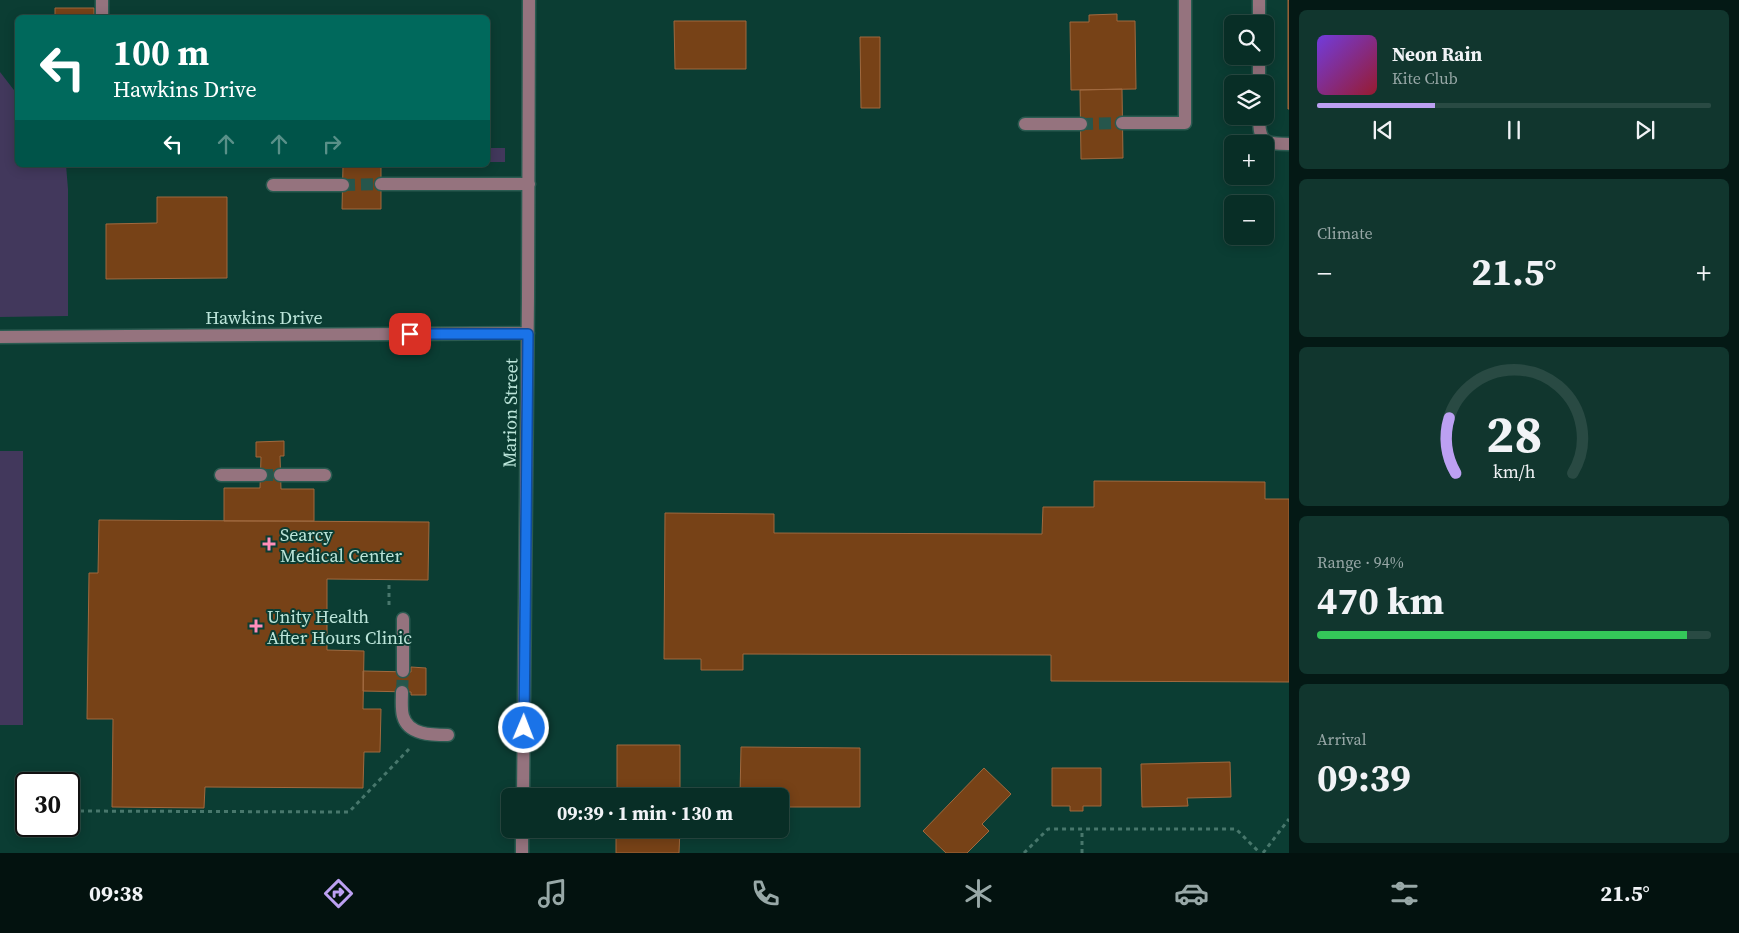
<!DOCTYPE html>
<html lang="en">
<head>
<meta charset="utf-8">
<style>
	body { margin:0; font-family:"Source Serif 4",serif; background:#11362e; color:#f1f3f6; height:100vh; display:flex; flex-direction:column; font-size:19px; white-space:nowrap }
	* { box-sizing:border-box; margin:0 }
	p { font-size:16px; color:#98a8a7 }
	.icon { flex:none; width:28px; height:28px; fill:none; stroke:currentColor; stroke-width:2; stroke-linecap:round; stroke-linejoin:round }
	.map { position:relative; flex:1; overflow:hidden }
	.drawer { display:flex; flex-direction:column; gap:10px; padding:10px; background:#041915; width:450px }
	.drawer>* { flex:none }
	.top-card { position:absolute; left:15px; top:15px; width:475px; height:152px; border-radius:8px; box-shadow:0 2px 12px #0003,0 0 0 1px #294a43; background:#00695c; color:#fff; overflow:hidden }
	.controls { position:absolute; left:1224px; top:15px; display:grid; gap:10px }
	.controls a { display:grid; place-items:center; width:50px; height:50px; border-radius:8px; background:#082e26; box-shadow:0 2px 12px #0003,0 0 0 1px #294a43; font-size:25px }
	.speed { position:absolute; left:15px; top:772px; display:flex; gap:10px; font-size:25px; font-weight:700; text-align:center }
	.speed>* { display:grid; place-content:center; width:65px; height:65px; border-radius:50%; background:#082e26; box-shadow:0 2px 12px #0003,0 0 0 1px #294a43; line-height:1 }
	.speed .limit { border:2px solid #111; border-radius:8px; background:#fff; color:#111 }
	.pin { position:absolute; display:grid; place-items:center; width:42px; height:42px; color:#fff; margin:-21px; border-radius:10px; box-shadow:0 2px 8px #0006 }
	.me { position:absolute; width:55px; margin:-28px; rotate:1deg; stroke-linejoin:round; filter:drop-shadow(0 0 4px #0008) }
	.turn { display:flex; align-items:center; gap:18px; height:105px; padding:0 15px; font-size:22px }
	.turn .icon { width:65px; height:65px; stroke-width:2.5 }
	.turn b { display:block; font-size:35px; line-height:42px }
	.lanes { display:flex; align-items:center; height:48px; padding:0 15px; background:#0003; justify-content:center; gap:25px; direction:ltr }
	.lanes .off { opacity:.35 }
	.big { font-size:38px; font-weight:700; line-height:1.1 }
	.drawer .card { flex:1; display:flex; flex-direction:column; justify-content:center; gap:8px; min-width:0; padding:0 18px; border-radius:8px; background:#11362e }
	.drawer .dial { align-items:center; gap:0 }
	.dial svg { height:130px; overflow:visible; fill:none; stroke:#294a43; stroke-width:7; stroke-linecap:round; text-anchor:middle }
	.dial text { fill:#f1f3f6; stroke:none }
	.song { display:flex; align-items:center; gap:15px }
	.cover { width:60px; height:60px; border-radius:8px; background:linear-gradient(135deg,hsl(260 70% 55%),hsl(350 70% 35%)) }
	.played { height:5px; border-radius:2px; background:linear-gradient(90deg,#bca0f2 30%,#294a43 30%) }
	.keys { display:flex; justify-content:space-around; direction:ltr }
	.heat { display:flex; justify-content:space-between; align-items:center; font-size:28px; direction:ltr }
	.charge { height:8px; border-radius:4px; background:linear-gradient(90deg,#34c759 94%,#294a43 0) }
	.trip { position:absolute; left:501px; top:788px; width:288px; height:50px; border-radius:8px; background:#082e26; box-shadow:0 2px 12px #0003,0 0 0 1px #294a43; font-weight:700; line-height:50px; text-align:center }
	.tabs { display:flex; height:80px; justify-content:space-around; align-items:center; background:#03120f; color:#98a8a7 }
	.tabs .icon { width:35px; height:35px }
	.tabs .current { color:#bca0f2 }
	.tabs b { font-size:22px; color:#f1f3f6 }
	main { display:flex; flex:1; min-height:0 }
	.map>svg:first-child { display:block }
</style>
</head>
<body>
<main>
<div class="map">
<svg width="1289" height="853" viewBox="0 0 1289 853">
	<rect width="100%" height="100%" fill="#0b3d33"/>
	<path fill="#42385c" d="M 0,72 L 17,94 L 18,165 L 66,165 L 68,189 L 68,316 L 0,317 Z
		M 488,148 L 505,148 L 505,162 L 488,162 Z
		M 0,451 L 23,451 L 23,725 L 0,725 Z"/>
	<path fill="#774217" stroke="#a0693f" d="M 1288,0 L 1289,0 L 1289,109 L 1288,109 Z
		M 55,8 L 94,8 L 94,18 L 55,18 Z
		M 1117,14 L 1117,21 L 1135,21 L 1136,89 L 1071,90 L 1070,22 L 1089,22 L 1089,15 Z
		M 674,21 L 746,21 L 746,69 L 675,69 Z
		M 860,37 L 880,37 L 880,108 L 861,108 Z
		M 1122,89 L 1123,158 L 1081,159 L 1080,90 Z
		M 343,165 L 381,165 L 381,209 L 342,209 Z
		M 157,197 L 227,197 L 227,278 L 106,279 L 106,224 L 157,223 Z
		M 284,441 L 284,456 L 280,456 L 281,489 L 314,489 L 314,521 L 224,521 L 224,488 L 260,488 L 261,457 L 256,457 L 256,442 Z
		M 1094,481 L 1265,482 L 1265,499 L 1289,499 L 1289,682 L 1051,681 L 1051,655 L 743,654 L 743,670 L 701,670 L 701,659 L 664,659 L 665,513 L 774,514 L 774,533 L 1042,534 L 1043,507 L 1094,507 Z
		M 99,520 L 429,522 L 428,580 L 327,579 L 327,650 L 364,651 L 363,709 L 381,709 L 380,752 L 364,752 L 363,788 L 205,787 L 204,808 L 112,807 L 113,719 L 87,719 L 89,573 L 98,573 Z
		M 411,667 L 426,668 L 426,695 L 411,695 L 411,692 L 363,691 L 363,671 L 411,672 Z
		M 617,745 L 680,745 L 680,796 L 617,796 Z
		M 741,747 L 860,748 L 860,807 L 780,807 L 780,796 L 740,796 Z
		M 1230,762 L 1231,797 L 1187,798 L 1188,806 L 1142,807 L 1141,764 Z
		M 984,768 L 1011,794 L 982,824 L 989,831 L 967,853 L 946,853 L 923,831 Z
		M 1052,768 L 1101,768 L 1101,806 L 1083,806 L 1083,811 L 1070,811 L 1070,806 L 1052,806 Z
		M 616,829 L 680,829 L 679,853 L 616,853 Z"/>
	<g fill="none" stroke-linecap="round" stroke-linejoin="round">
		<path stroke="#26564c" stroke-width="12" stroke-dasharray="12 6" stroke-linecap="butt" d="M 1081,124 L 1122,123
			M 343,185 L 381,184
			M 261,475 L 280,475
			M 402,692 L 403,671"/>
		<g stroke="#2b5b51" stroke-width="15">
			<path id="minor" d="M 102,18 L 102,0
				M 1259,24 L 1259,0
				M 1259,84 L 1259,56
				M 1259,116 C 1259,143 1264,144 1289,144
				M 1122,123 L 1185,123 L 1185,0
				M 1025,124 L 1081,124
				M 381,184 L 529,184
				M 273,185 L 343,185
				M 0,337 L 528,333
				M 221,475 L 261,475
				M 280,475 L 325,475
				M 403,671 L 403,619
				M 402,692 C 402,699 401,709 403,716 C 408,735 432,735 448,735
				M 523,796 L 528,297 L 529,0
				M 522,853 L 522,829"/>
		</g>
		<path stroke="#48776c" stroke-width="3" stroke-dasharray="4 4" stroke-linecap="butt" d="M 389,605 L 389,584
			M 72,811 L 349,812 L 409,749
			M 1024,853 L 1048,829 L 1236,829 L 1260,853
			M 1082,853 L 1082,829
			M 1263,853 L 1289,819"/>
		<use href="#minor" stroke="#95737e" stroke-width="12"/>
	</g>
	<g fill="none" stroke-linecap="round" stroke-linejoin="round">
		<g stroke="#114b97" stroke-width="12">
			<path id="route" d="M 410,334 L 528,334 L 524,728"/>
		</g>
		<use href="#route" stroke="#1a73e8" stroke-width="9"/>
	</g>
	<g fill="#ff8eba" stroke="#0b3d33" stroke-width="2">
		<path d="M266.5 536.5h5v5h5v5h-5v5h-5v-5h-5v-5h5z"/>
		<path d="M253.5 618.5h5v5h5v5h-5v5h-5v-5h-5v-5h5z"/>
	</g>
	<g text-anchor="middle" dominant-baseline="central" stroke-width="4" stroke-linejoin="round" paint-order="stroke">
		<g font-size="18" fill="#bce5da" stroke="#0b3d33">
			<text x="264" y="317">Hawkins Drive</text>
			<text transform="translate(510 413) rotate(-89)">Marion Street</text>
		</g>
		<g font-size="18" fill="#bce5da" stroke="#0b3d33" text-anchor="start">
			<text x="280" y="534">Searcy<tspan x="280" dy="21">Medical Center</tspan></text>
			<text x="267" y="616">Unity Health<tspan x="267" dy="21">After Hours Clinic</tspan></text>
		</g>
	</g>
</svg>
<div class="controls">
<a><svg class="icon" aria-label="search" viewBox="0 0 24 24"><circle cx="10" cy="10" r="6"/><path d="M15 15l6 6"/></svg></a>
<a><svg class="icon" aria-label="layers" viewBox="0 0 24 24"><path d="M12 4l9 5-9 5-9-5zM3 14l9 5 9-5"/></svg></a>
<a>+</a>
<a>−</a>
</div>
<div class="speed"><div class="limit">30</div></div>
<div class="pin" style="left:410px;top:334px;background:#d93025"><svg class="icon" aria-label="arrive" viewBox="0 0 24 24"><path d="M6 21V4h12l-3 4 3 4H6"/></svg></div>
<svg class="me" style="left:524px;top:728px" viewBox="-20 -20 40 40"><circle r="17" fill="#1a73e8" stroke="#fff" stroke-width="3"/><path d="M0-11L8 9 0 5-8 9z" fill="#fff"/></svg>
<div class="trip">09:39 · 1 min · 130 m</div>
<div class="top-card">
<div class="turn"><svg class="icon" aria-label="left" viewBox="0 0 24 24"><path d="M17 20v-9H6M10 6l-5 5 5 5"/></svg><div><b>100 m</b>Hawkins Drive</div></div>
<div class="lanes"><svg class="icon" aria-label="left" viewBox="0 0 24 24"><path d="M17 20v-9H6M10 6l-5 5 5 5"/></svg><svg class="icon off" aria-label="ahead" viewBox="0 0 24 24"><path d="M12 20V5M6 11l6-6 6 6"/></svg><svg class="icon off" aria-label="ahead" viewBox="0 0 24 24"><path d="M12 20V5M6 11l6-6 6 6"/></svg><svg class="icon off" aria-label="right" viewBox="0 0 24 24"><path d="M7 20v-9h11M14 6l5 5-5 5"/></svg></div>
</div>
</div>
<section class="drawer">
<div class="card">
<div class="song"><i class="cover"></i><div><b>Neon Rain</b><p>Kite Club</p></div></div>
<div class="played"></div>
<div class="keys"><svg class="icon" aria-label="previous" viewBox="0 0 24 24"><path d="M18 5L8 12l10 7zM5 5v14"/></svg><svg class="icon" aria-label="pause" viewBox="0 0 24 24"><path d="M8 5v14M16 5v14"/></svg><svg class="icon" aria-label="next" viewBox="0 0 24 24"><path d="M6 5l10 7-10 7zM19 5v14"/></svg></div>
</div>
<div class="card"><p>Climate</p>
<div class="heat"><a>−</a><b class="big">21.5°</b><a>+</a></div>
</div>
<div class="card dial"><svg viewBox="0 0 100 80">
<path d="M14 69A42 42 0 1 1 86 69"/>
<path d="M14 69A42 42 0 0 1 10 35" stroke="#bca0f2"/>
<text x="50" y="56" font-size="32" font-weight="700">28</text>
<text x="50" y="72" font-size="11">km/h</text>
</svg></div>
<div class="card"><p>Range · 94%</p><b class="big">470 km</b><div class="charge"></div></div>
<div class="card"><p>Arrival</p><b class="big">09:39</b></div>
</section>
</main>
<nav class="tabs">
<b>09:38</b>
<svg class="icon current" aria-label="directions" viewBox="0 0 24 24"><path d="M12 3l9 9-9 9-9-9zM9 14v-3h6M13 9l2 2-2 2"/></svg>
<svg class="icon" aria-label="music" viewBox="0 0 24 24"><path d="M9 18V5l10-2v13"/><circle cx="6" cy="18" r="3"/><circle cx="16" cy="16" r="3"/></svg>
<svg class="icon" aria-label="phone" viewBox="0 0 24 24"><path d="M5 4h4l2 5-3 2q2 4 5 5l2-3 5 2v4C11 20 4 13 5 4z"/></svg>
<svg class="icon" aria-label="climate" viewBox="0 0 24 24"><path d="M12 3v18M4 7l16 10M4 17L20 7"/></svg>
<svg class="icon" aria-label="car" viewBox="0 0 24 24"><path d="M5 17H2v-5l4-1 3-4h7l3 4 3 1v5h-3M9 17h6M6 11h13"/><circle cx="7" cy="17" r="2"/><circle cx="17" cy="17" r="2"/></svg>
<svg class="icon" aria-label="filters" viewBox="0 0 24 24"><path d="M4 7h16M4 17h16"/><circle cx="9" cy="7" r="2"/><circle cx="15" cy="17" r="2"/></svg>
<b>21.5°</b>
</nav>
</body>
</html>
